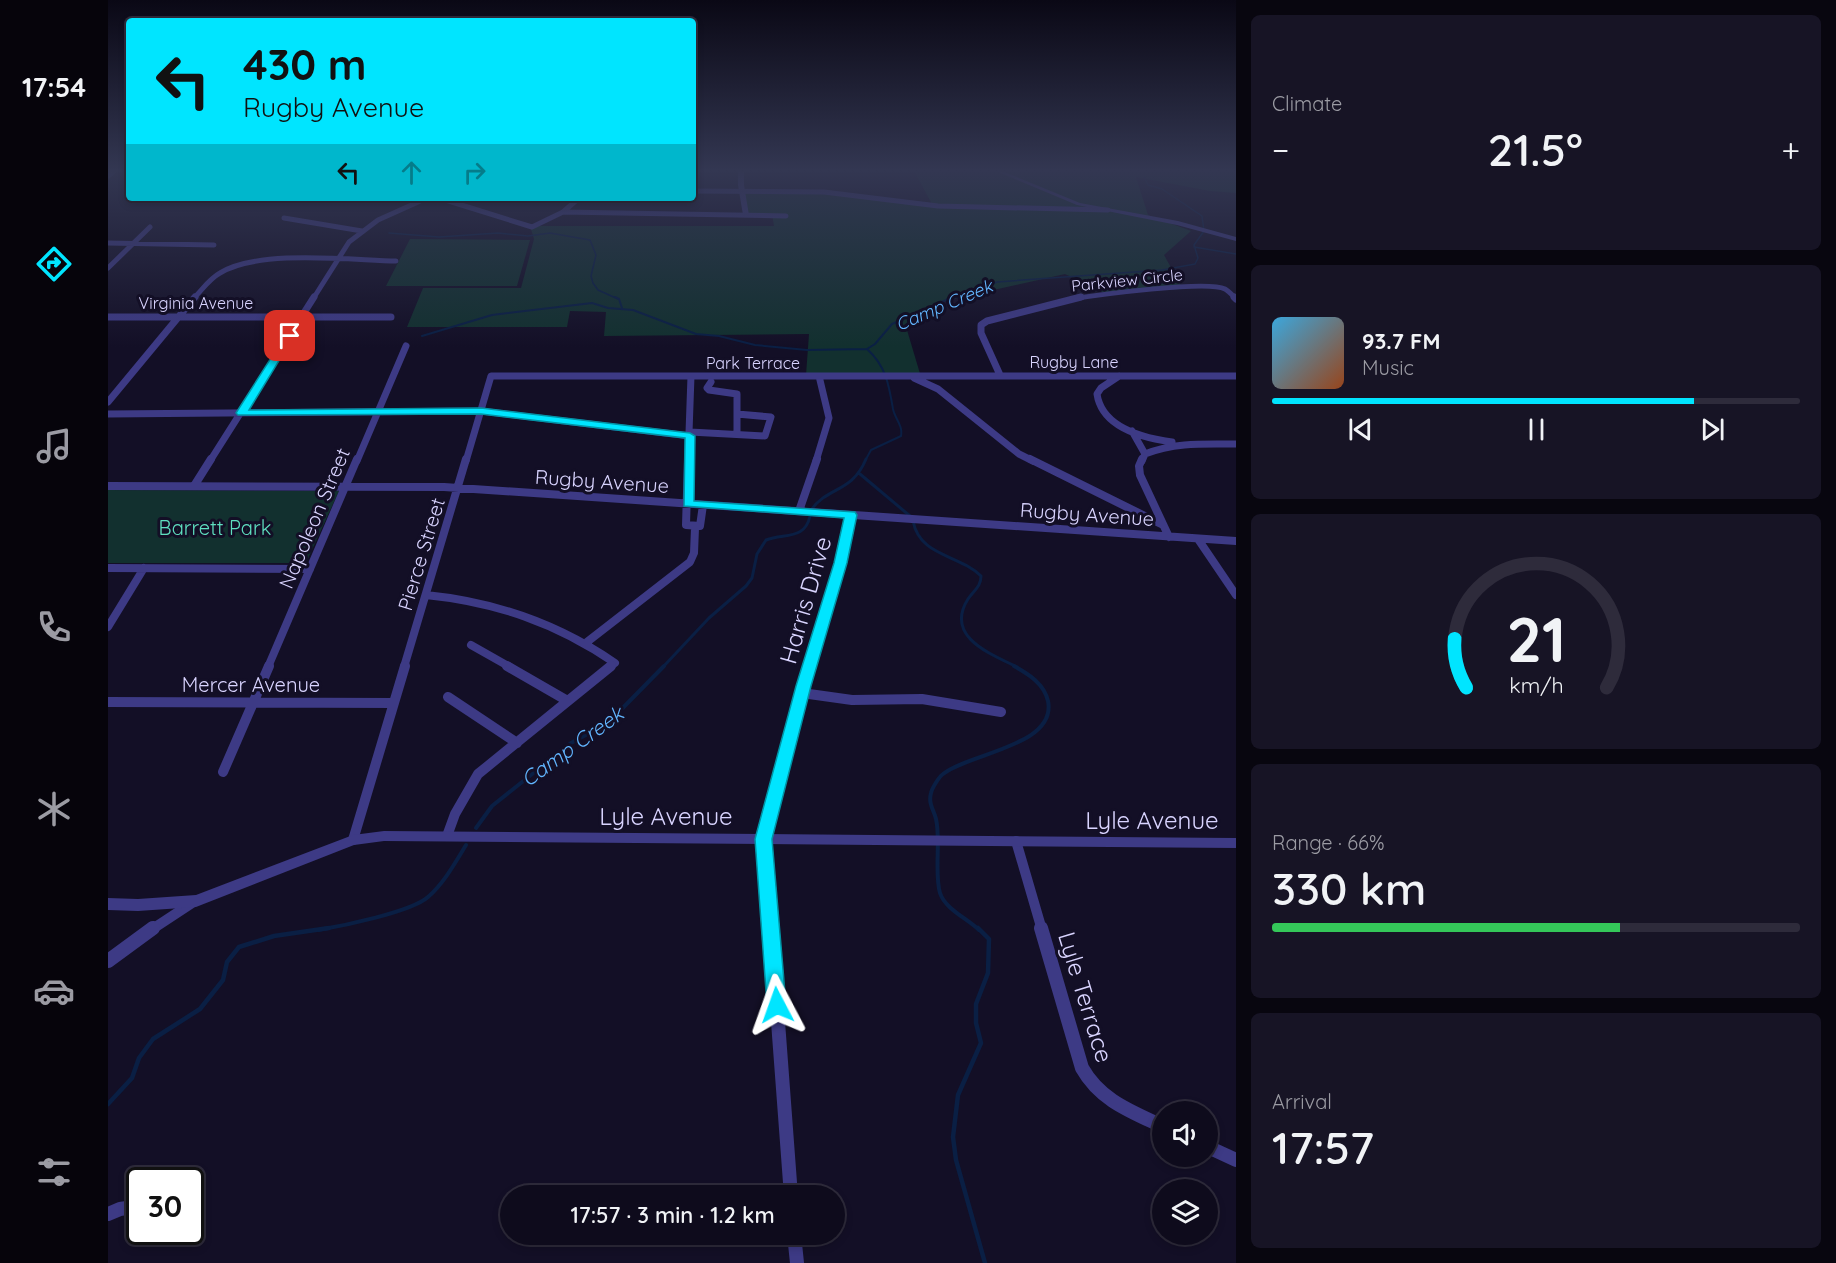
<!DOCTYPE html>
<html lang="en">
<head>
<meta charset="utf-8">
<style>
	body { margin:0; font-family:Quicksand,sans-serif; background:#171425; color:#f1f3f6; height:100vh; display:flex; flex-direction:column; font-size:22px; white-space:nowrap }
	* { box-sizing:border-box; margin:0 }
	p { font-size:20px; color:#9b9ba3 }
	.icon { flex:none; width:33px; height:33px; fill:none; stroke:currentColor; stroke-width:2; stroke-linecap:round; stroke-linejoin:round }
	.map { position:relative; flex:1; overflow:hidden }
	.sheet { display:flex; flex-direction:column; gap:15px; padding:15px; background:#08060f; width:600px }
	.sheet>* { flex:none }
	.hud { position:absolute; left:18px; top:18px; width:570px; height:183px; border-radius:6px; box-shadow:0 3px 9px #0003,0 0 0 2px #2e2b3b; background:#00e5ff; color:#111; overflow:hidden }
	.tools { position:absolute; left:1044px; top:1101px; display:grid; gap:12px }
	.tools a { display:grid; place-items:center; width:66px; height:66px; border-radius:50%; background:#0e0b1c; box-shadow:0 3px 9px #0003,0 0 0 2px #2e2b3b; font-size:30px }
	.speed { position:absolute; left:18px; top:1167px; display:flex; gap:12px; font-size:30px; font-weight:700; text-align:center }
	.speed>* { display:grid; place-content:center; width:78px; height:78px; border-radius:50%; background:#0e0b1c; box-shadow:0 3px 9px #0003,0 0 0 2px #2e2b3b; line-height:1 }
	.speed .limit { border:3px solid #111; border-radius:9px; background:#fff; color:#111 }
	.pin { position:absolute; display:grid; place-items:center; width:51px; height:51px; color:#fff; margin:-26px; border-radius:12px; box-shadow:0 3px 9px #0006 }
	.me { position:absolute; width:66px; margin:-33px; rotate:356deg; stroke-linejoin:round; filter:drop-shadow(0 0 4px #0008) }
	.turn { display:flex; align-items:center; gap:21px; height:126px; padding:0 18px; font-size:27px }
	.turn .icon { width:78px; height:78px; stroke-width:2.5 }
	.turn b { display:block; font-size:42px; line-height:51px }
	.lanes { display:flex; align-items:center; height:57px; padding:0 18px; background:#0003; justify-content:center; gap:30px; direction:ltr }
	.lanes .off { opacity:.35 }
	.big { font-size:45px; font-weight:600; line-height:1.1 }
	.sheet .tile { flex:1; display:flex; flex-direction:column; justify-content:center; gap:9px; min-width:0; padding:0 21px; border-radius:9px; background:#171425 }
	.sheet .dial { align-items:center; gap:0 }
	.dial svg { height:156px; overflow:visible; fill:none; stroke:#2e2b3b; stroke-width:7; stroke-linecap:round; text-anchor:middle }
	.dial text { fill:#f1f3f6; stroke:none }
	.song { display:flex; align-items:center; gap:18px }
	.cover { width:72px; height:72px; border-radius:9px; background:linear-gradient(135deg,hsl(200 70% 55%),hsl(20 70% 35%)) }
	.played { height:6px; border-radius:3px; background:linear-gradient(90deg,#00e5ff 80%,#2e2b3b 80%) }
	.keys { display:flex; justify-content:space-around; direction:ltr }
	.heat { display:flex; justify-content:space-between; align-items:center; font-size:33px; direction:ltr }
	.charge { height:9px; border-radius:4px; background:linear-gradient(90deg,#34c759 66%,#2e2b3b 0) }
	.trip { position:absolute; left:392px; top:1185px; width:345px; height:60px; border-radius:30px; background:#0e0b1c; box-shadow:0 3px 9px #0003,0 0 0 2px #2e2b3b; font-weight:600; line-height:60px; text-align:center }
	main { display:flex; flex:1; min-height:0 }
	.dock { display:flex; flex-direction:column; width:108px; justify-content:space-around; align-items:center; background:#06040b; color:#9b9ba3 }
	.dock .icon { width:42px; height:42px }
	.dock .selected { color:#00e5ff }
	.dock b { font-size:27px; color:#f1f3f6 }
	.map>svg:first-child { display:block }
</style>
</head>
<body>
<main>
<nav class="dock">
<b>17:54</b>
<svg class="icon selected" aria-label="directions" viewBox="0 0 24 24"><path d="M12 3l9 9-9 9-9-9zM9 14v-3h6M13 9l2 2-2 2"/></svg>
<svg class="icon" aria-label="music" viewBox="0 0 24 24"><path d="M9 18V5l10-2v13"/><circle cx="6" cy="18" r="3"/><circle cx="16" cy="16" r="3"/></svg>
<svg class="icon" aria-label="phone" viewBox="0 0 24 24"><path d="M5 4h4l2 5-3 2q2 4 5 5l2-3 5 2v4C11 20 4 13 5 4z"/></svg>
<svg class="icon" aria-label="climate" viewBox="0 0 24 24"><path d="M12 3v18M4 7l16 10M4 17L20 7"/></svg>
<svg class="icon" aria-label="car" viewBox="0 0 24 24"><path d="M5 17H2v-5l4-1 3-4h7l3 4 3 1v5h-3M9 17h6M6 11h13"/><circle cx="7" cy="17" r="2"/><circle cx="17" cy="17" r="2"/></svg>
<svg class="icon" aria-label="filters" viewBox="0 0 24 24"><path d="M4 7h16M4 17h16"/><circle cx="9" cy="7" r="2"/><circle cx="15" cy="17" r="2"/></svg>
</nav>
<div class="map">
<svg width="1128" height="1263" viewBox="0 0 1128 1263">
	<rect width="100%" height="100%" fill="#130f26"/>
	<path fill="#12302f" d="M 806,171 L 1128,171 L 1128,193 L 1102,191 L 1028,177 L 1040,215 L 1083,231 L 1056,255 L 1075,289 L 997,293 L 957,274 L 832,302 L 799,330 L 813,377 L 698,375 L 701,334 L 496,336 L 498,312 L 462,311 L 459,327 L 299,327 L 315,288 L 413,288 L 426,239 L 422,226 L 666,226 L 664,214 L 639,214 L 635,191 L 715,192 L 824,204 Z
		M 302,239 L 422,240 L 409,286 L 278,286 Z
		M 0,490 L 231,491 L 198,563 L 0,563 Z"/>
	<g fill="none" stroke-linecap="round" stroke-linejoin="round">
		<path stroke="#0a1f44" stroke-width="1.5" d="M 281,233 L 331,237 L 390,233 L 420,236 L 442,233 L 482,240 L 488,255 L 483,276 L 485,283 L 490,290 L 510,299
			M 1086,247 L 1128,254
			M 842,299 L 868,292 L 889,282 L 1054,270 L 1087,264 L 1090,258 L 1086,245 L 1096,231 L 1094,216 L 1054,189 L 1040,185 L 1036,177"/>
		<path stroke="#0a1f44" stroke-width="2" d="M 507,297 L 511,299 L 514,308
			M 314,336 L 384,315 L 484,303 L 500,308 L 525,310 L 588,334 L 611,336 L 647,345 L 699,350 L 759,349 L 767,344 L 784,324 L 845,297
			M 757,461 L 763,450 L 793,436 C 795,425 787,419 785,409 C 781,385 778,366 759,349"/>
		<path stroke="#0a1f44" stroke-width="3" d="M 752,474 L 802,516
			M 703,510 C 720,486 744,493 758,459
			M 805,521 C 812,557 851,554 873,576 C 873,587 866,590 860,599 C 836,637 883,654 909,667
			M 555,667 L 601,618 L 638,586 L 644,578 L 649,554 L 658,540 C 677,533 697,540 702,516"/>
		<path stroke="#0a1f44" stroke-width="4" d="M 368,828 L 384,806 L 463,743 L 500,723 L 556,666
			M 210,930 C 234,926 303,912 320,897 C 336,883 347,863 358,845
			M 871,930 C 860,919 837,909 832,893 C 826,873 833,840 828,819 C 826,810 820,804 823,793 C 824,788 831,777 835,774 C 861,753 949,746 940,701 C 936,683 920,674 906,666"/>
		<path stroke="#0a1f44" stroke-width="4.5" d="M 870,928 L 881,939 L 880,973 L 868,1004 L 868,1023 L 873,1043 L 850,1095 L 845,1137 L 848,1160 L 877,1263
			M 0,1104 L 24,1078 L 31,1058 L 45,1039 L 92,1009 L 115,980 L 119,962 L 131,947 L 166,936 L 221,928"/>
		<path stroke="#3d3a85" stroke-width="5" d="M 0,176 L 6,171
			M 585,191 L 716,192 L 830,206 L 1000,210
			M 331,198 L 424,227 L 455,212 L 471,198
			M 455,212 L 678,216
			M 176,218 L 254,231
			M 0,243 L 106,245
			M 0,268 L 42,227
			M 85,299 C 94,290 101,279 112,273 C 151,249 242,260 288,261
			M 205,299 L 241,242 L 270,220 L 319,198
			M 964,299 C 989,295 1099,280 1117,289 C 1121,291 1125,296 1128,299"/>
		<path stroke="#3d3a85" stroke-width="7" d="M 1126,297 L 1128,299
			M 0,317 L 283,317
			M 892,375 L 873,333 L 873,325 L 879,321 L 973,297
			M 1011,376 L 993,388 L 989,394 C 994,428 1035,438 1064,442
			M 806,378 L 830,389 L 911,454 L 925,461
			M 603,382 L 599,388 L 601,390 L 629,394 L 629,434
			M 0,402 L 87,297
			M 0,414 L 373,411 L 582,436
			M 1024,431 L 1037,454
			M 582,432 L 657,436 L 663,417 L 629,414
			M 102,461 L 206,297
			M 249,461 L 298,346
			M 358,461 L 383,376 L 1128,376
			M 580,461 L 583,376
			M 708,461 L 721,418 L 711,376
			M 1034,461 L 1037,454 C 1067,442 1097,444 1128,444"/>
		<path stroke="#3d3a85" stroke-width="8" d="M 580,459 L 578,525 L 592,526 L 595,505
			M 922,459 L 1053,524
			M 1034,459 L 1031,466 L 1032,475 L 1061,537
			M 0,486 L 336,487 L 1128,541
			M 86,486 L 103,459
			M 691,511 L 709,459
			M 1090,539 L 1128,595
			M 0,568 L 202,569
			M 318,595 C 388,602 449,623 507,663 L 501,667
			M 0,627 L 36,568
			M 479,642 L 582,562 L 586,553 L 587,528
			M 363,645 L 402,667
			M 160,667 L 249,459
			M 296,667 L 358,459
			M 702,667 L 733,563 L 743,515"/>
		<path stroke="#3d3a85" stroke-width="10" d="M 399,666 L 458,700
			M 694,693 L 744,700 L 814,699 L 893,712
			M 340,697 L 409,743
			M 0,702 L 286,703
			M 115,772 L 161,666
			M 339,836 L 347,814 L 370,774 L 503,666
			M 245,840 L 297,666
			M 908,841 L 934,930
			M 43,930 L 84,903
			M 663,930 L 656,839 L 702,666"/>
		<path stroke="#3d3a85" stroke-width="14" d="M 663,928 L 683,1196
			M 933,928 L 974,1068 C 992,1100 1022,1111 1054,1126
			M 0,961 L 45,928
			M 1100,1147 L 1128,1160
			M 82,1197 L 91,1196
			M 0,1214 L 12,1209 L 32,1206
			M 686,1234 L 689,1263"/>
		<path fill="#3d3a85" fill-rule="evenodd" d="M 630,171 L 636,171 L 636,185 L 641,215 L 638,217 L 635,215 L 630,185 Z
			M 888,171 L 894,171 L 972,203 L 1070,221 L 1128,237 L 1128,241 L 1069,225 L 969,205 Z
			M 276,831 L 1128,838 L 1128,848 L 276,841 L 246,845 L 88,907 L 30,911 L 0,910 L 0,898 L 30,899 L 88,895 L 245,835 Z"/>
	</g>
	<linearGradient id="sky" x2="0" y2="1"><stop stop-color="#0a0815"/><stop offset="0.49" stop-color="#333752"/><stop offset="1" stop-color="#333752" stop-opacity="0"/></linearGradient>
	<rect width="1128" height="347" fill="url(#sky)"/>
	<path fill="#00e5ff" stroke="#0095a6" stroke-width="1.5" d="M 182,333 L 186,336 L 141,410 L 373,408 L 582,433 L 587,436 L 586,501 L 747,512 L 749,515 L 739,563 L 703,686 L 664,839 L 678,1005 L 675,1012 L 669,1015 L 662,1012 L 659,1005 L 647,839 L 688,686 L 726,563 L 736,518 L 576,506 L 577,438 L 373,414 L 130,415 L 128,413 L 177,336 Z"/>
	<g text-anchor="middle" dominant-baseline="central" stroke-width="6" stroke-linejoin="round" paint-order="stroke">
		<g font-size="16" fill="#d9d4ff" stroke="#130f26">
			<text transform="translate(1019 280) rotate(-6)">Parkview Circle</text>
			<text x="88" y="303">Virginia Avenue</text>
			<text x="966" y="362">Rugby Lane</text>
			<text x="645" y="363">Park Terrace</text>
		</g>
		<g font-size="18" font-style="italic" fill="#62b6ff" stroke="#130f26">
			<text transform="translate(836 305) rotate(-23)">Camp Creek</text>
		</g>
		<g font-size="20" fill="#d9d4ff" stroke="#130f26">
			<text transform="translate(494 481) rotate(4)">Rugby Avenue</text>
			<text transform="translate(979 514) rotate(4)">Rugby Avenue</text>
			<text transform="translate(206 518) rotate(-67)">Napoleon Street</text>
			<text transform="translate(313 554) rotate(-73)">Pierce Street</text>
			<text x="143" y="684">Mercer Avenue</text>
		</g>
		<g font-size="20" fill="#5fe0c0" stroke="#130f26">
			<text x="107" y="527">Barrett Park</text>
		</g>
		<g font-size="21" font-style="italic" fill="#62b6ff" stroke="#130f26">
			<text transform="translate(464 746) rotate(-36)">Camp Creek</text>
		</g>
		<g font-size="24" fill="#d9d4ff" stroke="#130f26">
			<text transform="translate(697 600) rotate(-74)">Harris Drive</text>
			<text x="558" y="816">Lyle Avenue</text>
			<text x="1044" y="820">Lyle Avenue</text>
			<text transform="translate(978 997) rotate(73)">Lyle Terrace</text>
		</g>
	</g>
</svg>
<div class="tools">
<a><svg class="icon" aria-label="sound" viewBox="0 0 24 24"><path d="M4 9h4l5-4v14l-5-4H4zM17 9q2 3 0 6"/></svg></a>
<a><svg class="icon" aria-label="layers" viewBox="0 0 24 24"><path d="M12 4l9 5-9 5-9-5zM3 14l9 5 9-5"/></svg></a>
</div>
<div class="speed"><div class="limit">30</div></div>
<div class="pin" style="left:182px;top:336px;background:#d93025"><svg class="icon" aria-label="arrive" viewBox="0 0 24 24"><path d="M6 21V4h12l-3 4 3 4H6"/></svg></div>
<svg class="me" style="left:669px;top:1005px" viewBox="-20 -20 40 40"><path d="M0-17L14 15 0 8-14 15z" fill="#00e5ff" stroke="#fff" stroke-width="4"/></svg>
<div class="trip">17:57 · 3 min · 1.2 km</div>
<div class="hud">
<div class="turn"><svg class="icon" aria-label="left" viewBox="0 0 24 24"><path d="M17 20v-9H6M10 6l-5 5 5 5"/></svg><div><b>430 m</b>Rugby Avenue</div></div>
<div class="lanes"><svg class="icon" aria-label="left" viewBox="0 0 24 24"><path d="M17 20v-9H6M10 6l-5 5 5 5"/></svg><svg class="icon off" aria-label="ahead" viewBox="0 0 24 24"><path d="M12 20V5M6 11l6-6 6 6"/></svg><svg class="icon off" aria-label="right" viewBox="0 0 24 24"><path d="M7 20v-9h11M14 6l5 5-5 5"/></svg></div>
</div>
</div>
<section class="sheet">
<div class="tile"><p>Climate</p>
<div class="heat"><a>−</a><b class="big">21.5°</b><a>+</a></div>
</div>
<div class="tile">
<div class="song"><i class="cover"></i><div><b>93.7 FM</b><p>Music</p></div></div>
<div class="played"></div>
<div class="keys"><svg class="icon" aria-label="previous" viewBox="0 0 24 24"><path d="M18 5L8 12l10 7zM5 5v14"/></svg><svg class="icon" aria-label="pause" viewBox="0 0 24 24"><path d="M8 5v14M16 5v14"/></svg><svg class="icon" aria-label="next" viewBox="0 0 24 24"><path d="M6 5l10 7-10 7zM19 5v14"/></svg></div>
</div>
<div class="tile dial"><svg viewBox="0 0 100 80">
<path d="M14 69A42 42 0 1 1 86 69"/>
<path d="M14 69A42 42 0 0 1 8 44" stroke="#00e5ff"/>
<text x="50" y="56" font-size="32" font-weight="700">21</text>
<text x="50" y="72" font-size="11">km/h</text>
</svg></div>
<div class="tile"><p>Range · 66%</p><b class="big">330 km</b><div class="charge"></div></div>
<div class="tile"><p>Arrival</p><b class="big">17:57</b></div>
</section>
</main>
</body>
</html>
